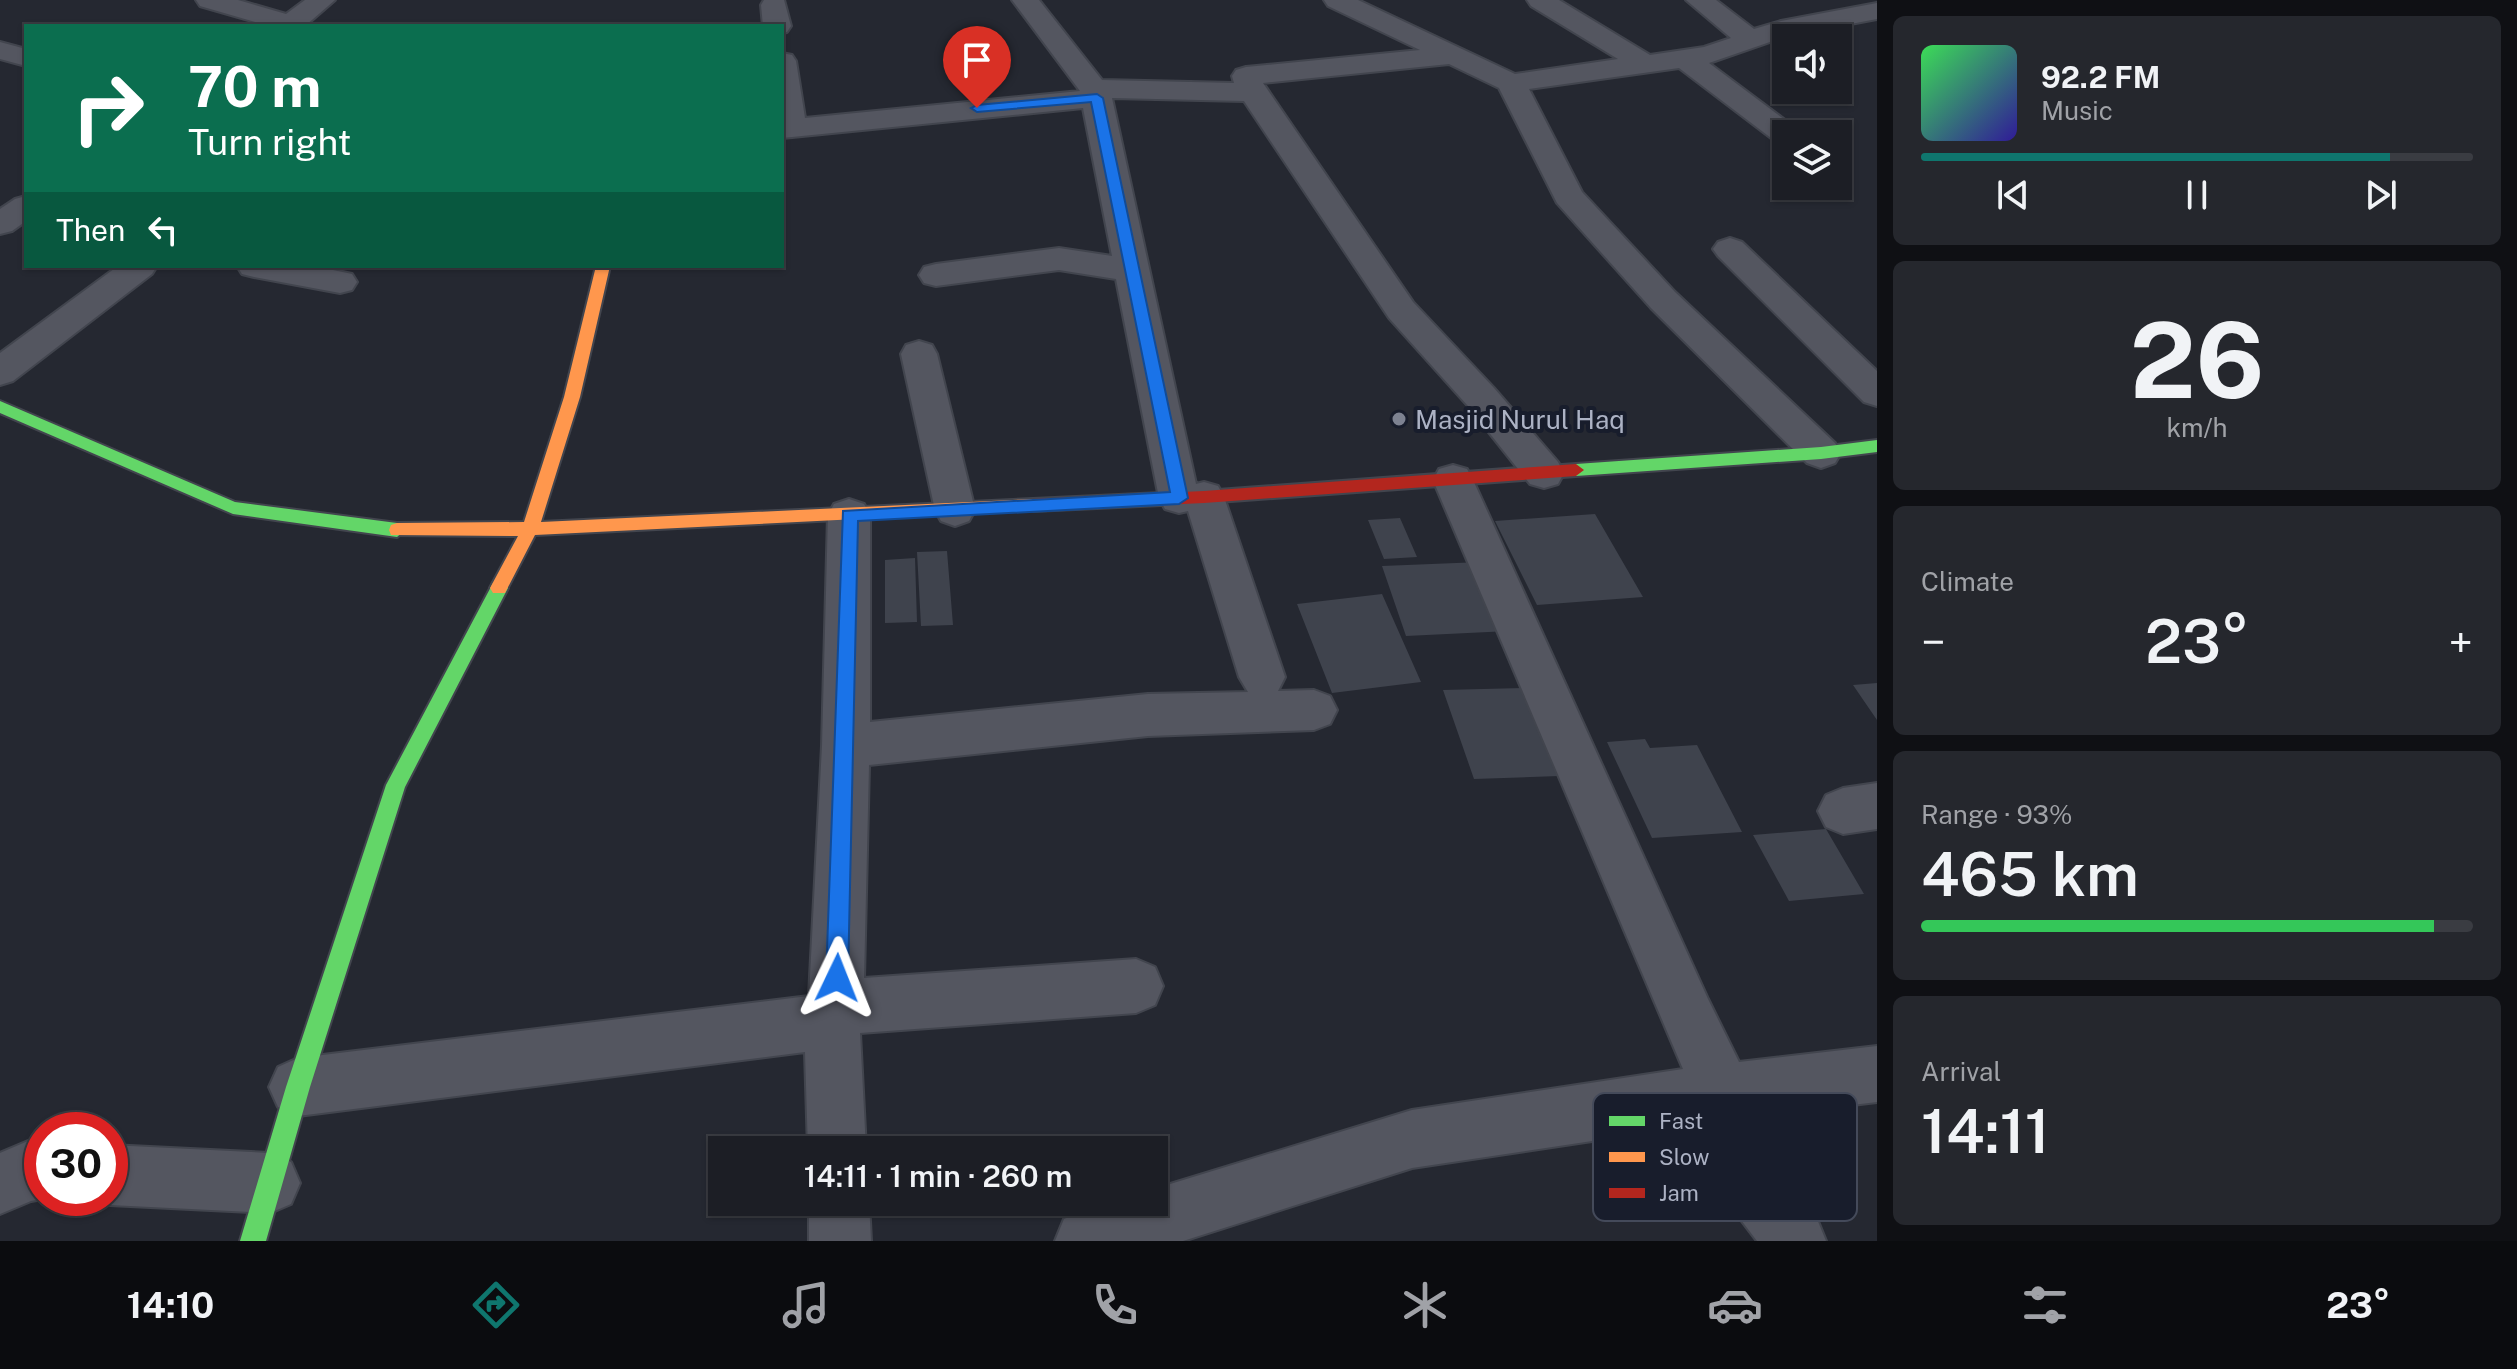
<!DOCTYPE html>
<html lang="en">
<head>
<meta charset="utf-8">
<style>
	body { margin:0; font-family:"Public Sans",sans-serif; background:#25272d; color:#f1f3f6; height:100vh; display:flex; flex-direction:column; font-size:30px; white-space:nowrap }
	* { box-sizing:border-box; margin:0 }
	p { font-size:26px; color:#a0a2a7 }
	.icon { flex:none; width:44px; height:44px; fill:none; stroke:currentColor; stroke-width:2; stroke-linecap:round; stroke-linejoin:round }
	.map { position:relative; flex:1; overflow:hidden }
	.drawer { display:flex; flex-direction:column; gap:16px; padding:16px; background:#0f1014; width:640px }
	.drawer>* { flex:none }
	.banner { position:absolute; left:24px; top:24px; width:760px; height:244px; border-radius:0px; box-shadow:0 2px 6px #0004,0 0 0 2px #3a3c42; background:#0b6e4f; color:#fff; overflow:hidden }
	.tools { position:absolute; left:1772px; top:24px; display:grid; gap:16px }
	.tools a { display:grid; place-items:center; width:80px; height:80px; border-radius:0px; background:#1c1e25; box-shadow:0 2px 6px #0004,0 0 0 2px #3a3c42; font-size:40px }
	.speed { position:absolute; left:24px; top:1112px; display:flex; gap:16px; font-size:40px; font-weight:700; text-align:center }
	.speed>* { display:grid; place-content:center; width:104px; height:104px; border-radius:50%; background:#1c1e25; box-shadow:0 2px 6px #0004,0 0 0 2px #3a3c42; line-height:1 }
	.speed .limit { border:12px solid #d22; background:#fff; color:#111 }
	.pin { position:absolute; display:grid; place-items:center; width:68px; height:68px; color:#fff; margin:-82px -34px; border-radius:50% 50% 50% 0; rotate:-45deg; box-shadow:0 0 8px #0007 }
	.pin .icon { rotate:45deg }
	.me { position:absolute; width:88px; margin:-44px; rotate:2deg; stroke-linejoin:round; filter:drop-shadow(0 0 6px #0008) }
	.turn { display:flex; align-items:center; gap:28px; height:168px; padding:0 32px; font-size:36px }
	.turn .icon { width:104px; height:104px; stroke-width:2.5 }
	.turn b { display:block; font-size:56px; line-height:68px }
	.then { display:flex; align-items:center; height:76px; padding:0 32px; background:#0003; gap:16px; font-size:30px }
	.big { font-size:60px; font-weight:600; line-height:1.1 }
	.drawer .card { flex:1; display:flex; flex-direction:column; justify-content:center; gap:12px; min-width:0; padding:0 28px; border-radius:12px; background:#25272d }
	.drawer .dial { align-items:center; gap:0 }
	.dial b { font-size:104px; line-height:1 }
	.song { display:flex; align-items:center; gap:24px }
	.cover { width:96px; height:96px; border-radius:12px; background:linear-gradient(135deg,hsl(130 70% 55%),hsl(250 70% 35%)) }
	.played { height:8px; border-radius:4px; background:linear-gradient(90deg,#0f766e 85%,#3a3c42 85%) }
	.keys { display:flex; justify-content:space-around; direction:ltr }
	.heat { display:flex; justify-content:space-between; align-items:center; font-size:44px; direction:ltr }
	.charge { height:12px; border-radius:6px; background:linear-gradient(90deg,#34c759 93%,#3a3c42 0) }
	.trip { position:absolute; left:708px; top:1136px; width:460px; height:80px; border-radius:0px; background:#1c1e25; box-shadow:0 2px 6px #0004,0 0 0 2px #3a3c42; font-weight:600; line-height:80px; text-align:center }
	.menu { display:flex; height:128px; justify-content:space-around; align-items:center; background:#0b0c0f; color:#a0a2a7 }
	.menu .icon { width:56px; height:56px }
	.menu .selected { color:#0f766e }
	.menu b { font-size:36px; color:#f1f3f6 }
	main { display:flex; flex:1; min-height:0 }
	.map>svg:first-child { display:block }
</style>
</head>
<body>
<main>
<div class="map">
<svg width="1877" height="1241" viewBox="0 0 1877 1241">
	<rect width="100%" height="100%" fill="#252831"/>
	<path fill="#3f434d" d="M 1595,514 L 1643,597 L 1537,605 L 1495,521 Z
		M 1400,518 L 1417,557 L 1384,559 L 1368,520 Z
		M 947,551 L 953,625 L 921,626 L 917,552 Z
		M 915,558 L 917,622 L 885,623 L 885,560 Z
		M 1481,562 L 1509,631 L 1406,636 L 1382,566 Z
		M 1382,594 L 1421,682 L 1332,693 L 1297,604 Z
		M 1877,683 L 1877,720 L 1853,685 Z
		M 1523,688 L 1559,776 L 1474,779 L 1443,690 Z
		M 1645,739 L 1650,748 L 1697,745 L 1742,832 L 1652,838 L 1607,742 Z
		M 1826,829 L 1864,894 L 1789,901 L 1753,835 Z"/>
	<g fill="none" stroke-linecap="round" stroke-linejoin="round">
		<g stroke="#42454e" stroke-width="4">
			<path id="street" d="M 196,0 L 238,0 L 286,14 L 305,0 L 335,0 L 305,26 L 269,26 L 200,6 Z
				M 764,0 L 784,0 L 791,26 L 787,32 L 782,33 L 782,26 L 763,26 L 761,5 Z
				M 1012,0 L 1039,0 L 1102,80 L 1234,83 L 1232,76 L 1236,70 L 1246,67 L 1420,50 L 1328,6 L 1324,0 L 1358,0 L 1515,74 L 1618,59 L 1531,6 L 1527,0 L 1559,0 L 1650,55 L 1704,47 L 1731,38 L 1686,0 L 1716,0 L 1754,29 L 1781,21 L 1877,3 L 1877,19 L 1787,36 L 1709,63 L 1797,129 L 1800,134 L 1786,134 L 1786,144 L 1775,141 L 1679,68 L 1529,89 L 1582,192 L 1675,292 L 1835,443 L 1841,453 L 1835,463 L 1821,468 L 1807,463 L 1651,308 L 1557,203 L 1499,88 L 1449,64 L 1263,83 L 1413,302 L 1494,388 L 1558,462 L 1564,473 L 1558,484 L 1544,488 L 1530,484 L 1468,406 L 1389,318 L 1244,101 L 1112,98 L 1196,484 L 1204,482 L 1218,486 L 1224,497 L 1285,677 L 1278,691 L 1314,690 L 1330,696 L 1337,710 L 1330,724 L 1314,730 L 1148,736 L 869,765 L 864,978 L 1136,959 L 1155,967 L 1163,986 L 1155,1005 L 1136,1013 L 860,1033 L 866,1150 L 808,1150 L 805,1052 L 298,1116 L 278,1107 L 269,1087 L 278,1067 L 298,1058 L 809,996 L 822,746 L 828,515 L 834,504 L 849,499 L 864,504 L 870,515 L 870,722 L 1148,694 L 1248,692 L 1239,677 L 1188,511 L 1179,513 L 1165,509 L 1159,498 L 1116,279 L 1059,270 L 936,286 L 924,283 L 919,275 L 924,267 L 936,264 L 1059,248 L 1112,256 L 1083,108 L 782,138 L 782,53 L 792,55 L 796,61 L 805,118 L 1080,91 Z
				M 0,42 L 26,49 L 26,66 L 0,59 Z
				M 26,196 L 26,221 L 12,231 L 0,234 L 0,209 L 15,199 Z
				M 1730,238 L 1742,242 L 1877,371 L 1877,406 L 1864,402 L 1718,256 L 1713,249 L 1718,242 Z
				M 118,266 L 157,266 L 152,274 L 13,381 L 0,385 L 0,353 Z
				M 237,266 L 314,266 L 352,274 L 357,282 L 352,290 L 340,293 L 254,277 L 242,274 Z
				M 919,341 L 932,345 L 937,354 L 975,510 L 969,521 L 955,526 L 941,521 L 935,510 L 901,354 L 906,345 Z
				M 1453,465 L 1467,469 L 1473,480 L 1708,999 L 1739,1062 L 1877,1046 L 1877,1102 L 1738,1119 L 1817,1219 L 1826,1241 L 1757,1241 L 1672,1129 L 1412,1168 L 1183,1241 L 1055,1241 L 1064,1219 C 1099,1205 1116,1202 1154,1202 L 1154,1189 L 1412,1110 L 1683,1069 L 1433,480 L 1439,469 Z
				M 1877,783 L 1877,829 L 1843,834 L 1826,827 L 1818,811 L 1826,795 L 1843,788 Z
				M 28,1141 L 42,1141 L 42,1198 L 49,1198 L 31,1201 L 0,1214 L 0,1153 Z
				M 110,1145 L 270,1153 L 291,1162 L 300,1183 L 291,1204 L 270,1213 L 110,1205 L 93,1198 L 110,1198 Z
				M 809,1202 L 869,1202 L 871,1241 L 809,1241 Z"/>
		</g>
		<g stroke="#42454e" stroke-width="4">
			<path id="fast" d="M 0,401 L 235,502 L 397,523 L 405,530 L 397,537 L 233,514 L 0,413 Z
				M 1877,440 L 1877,452 L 1821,459 L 1576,476 L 1568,470 L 1576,464 L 1821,447 Z
				M 499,581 L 505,583 L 508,588 L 405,787 L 310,1087 L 266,1241 L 240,1241 L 286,1087 L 386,785 L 493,583 Z"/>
		</g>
		<g stroke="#42454e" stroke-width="4">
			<path id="slow" d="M 596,266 L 610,266 L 580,397 L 541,522 L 1033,499 L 1039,500 L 1041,505 L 1039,510 L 535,535 L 505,593 L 493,593 L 490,588 L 518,536 L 391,535 L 389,530 L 391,525 L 397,523 L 524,522 L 564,397 Z"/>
		</g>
		<g stroke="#42454e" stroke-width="4">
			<path id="jam" d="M 1576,464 L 1584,470 L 1576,476 L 1204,503 L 1033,511 L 1025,505 L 1033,499 L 1204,491 Z"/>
		</g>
		<use href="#street" fill="#545660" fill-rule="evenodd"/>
		<use href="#fast" fill="#63d668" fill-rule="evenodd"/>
		<use href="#slow" fill="#ff974d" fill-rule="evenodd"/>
		<use href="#jam" fill="#b3261e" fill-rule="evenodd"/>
	</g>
	<path fill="#1a73e8" stroke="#114b97" stroke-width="2" d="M 1097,94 L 1103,98 L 1188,498 L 1179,504 L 858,521 L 848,978 L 845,986 L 837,989 L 829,986 L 826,978 L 843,511 L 1170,492 L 1091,102 L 977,112 L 971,108 L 977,105 Z"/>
	<circle fill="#7d8291" stroke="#181d2c" stroke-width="3" cx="1399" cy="419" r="8"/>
	<g text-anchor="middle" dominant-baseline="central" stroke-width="8" stroke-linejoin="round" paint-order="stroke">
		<g font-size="26" fill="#acb2c4" stroke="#181d2c" text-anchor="start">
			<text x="1415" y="419">Masjid Nurul Haq</text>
		</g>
	</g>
	<rect x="1593" y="1093" width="264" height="128" rx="12" fill="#181d2c" stroke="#444a5a" stroke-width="2"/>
	<rect x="1609" y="1116" width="36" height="10" fill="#63d668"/>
	<rect x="1609" y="1152" width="36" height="10" fill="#ff974d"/>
	<rect x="1609" y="1188" width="36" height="10" fill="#b3261e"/>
	<g font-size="22" fill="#acb2c4">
		<text x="1659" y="1129">Fast</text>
		<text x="1659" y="1165">Slow</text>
		<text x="1659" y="1201">Jam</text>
	</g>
</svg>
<div class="tools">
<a><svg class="icon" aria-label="sound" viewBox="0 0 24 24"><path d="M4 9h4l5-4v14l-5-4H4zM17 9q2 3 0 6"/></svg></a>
<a><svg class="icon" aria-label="layers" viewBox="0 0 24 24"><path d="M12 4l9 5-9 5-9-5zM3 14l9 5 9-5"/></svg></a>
</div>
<div class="speed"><div class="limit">30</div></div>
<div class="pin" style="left:977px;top:108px;background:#d93025"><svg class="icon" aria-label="arrive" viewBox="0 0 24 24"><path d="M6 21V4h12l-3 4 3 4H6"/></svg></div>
<svg class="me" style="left:837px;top:978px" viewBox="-20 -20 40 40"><path d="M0-17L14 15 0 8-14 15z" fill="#1a73e8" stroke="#fff" stroke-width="4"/></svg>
<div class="trip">14:11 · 1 min · 260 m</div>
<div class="banner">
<div class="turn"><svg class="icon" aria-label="right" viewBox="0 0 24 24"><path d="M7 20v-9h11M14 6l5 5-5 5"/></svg><div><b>70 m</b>Turn right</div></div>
<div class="then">Then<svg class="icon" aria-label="left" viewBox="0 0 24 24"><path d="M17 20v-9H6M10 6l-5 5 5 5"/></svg></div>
</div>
</div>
<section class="drawer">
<div class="card">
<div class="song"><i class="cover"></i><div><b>92.2 FM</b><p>Music</p></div></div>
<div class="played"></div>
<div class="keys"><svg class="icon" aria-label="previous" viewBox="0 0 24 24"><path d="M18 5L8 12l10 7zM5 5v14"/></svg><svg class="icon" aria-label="pause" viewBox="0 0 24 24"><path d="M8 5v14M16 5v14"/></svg><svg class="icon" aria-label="next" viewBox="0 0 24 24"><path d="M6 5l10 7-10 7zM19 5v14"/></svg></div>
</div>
<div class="card dial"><b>26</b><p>km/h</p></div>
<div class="card"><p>Climate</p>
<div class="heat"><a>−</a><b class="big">23°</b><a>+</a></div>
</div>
<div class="card"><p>Range · 93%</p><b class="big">465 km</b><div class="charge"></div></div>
<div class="card"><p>Arrival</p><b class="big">14:11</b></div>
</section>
</main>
<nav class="menu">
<b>14:10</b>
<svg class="icon selected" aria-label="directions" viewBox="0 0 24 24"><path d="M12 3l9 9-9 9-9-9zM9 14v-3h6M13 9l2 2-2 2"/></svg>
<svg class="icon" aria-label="music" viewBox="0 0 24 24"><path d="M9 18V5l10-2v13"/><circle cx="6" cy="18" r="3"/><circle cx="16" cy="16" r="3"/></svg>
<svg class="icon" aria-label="phone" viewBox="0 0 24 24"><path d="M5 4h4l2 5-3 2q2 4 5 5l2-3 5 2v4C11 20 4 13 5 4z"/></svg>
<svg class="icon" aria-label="climate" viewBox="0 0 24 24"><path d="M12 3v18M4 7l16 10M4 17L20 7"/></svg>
<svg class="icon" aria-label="car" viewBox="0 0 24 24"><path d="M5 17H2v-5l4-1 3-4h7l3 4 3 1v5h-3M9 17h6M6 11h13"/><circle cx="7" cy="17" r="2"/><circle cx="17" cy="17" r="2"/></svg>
<svg class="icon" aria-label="filters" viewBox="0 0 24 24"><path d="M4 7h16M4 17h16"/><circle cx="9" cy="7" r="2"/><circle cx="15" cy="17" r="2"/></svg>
<b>23°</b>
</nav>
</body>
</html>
